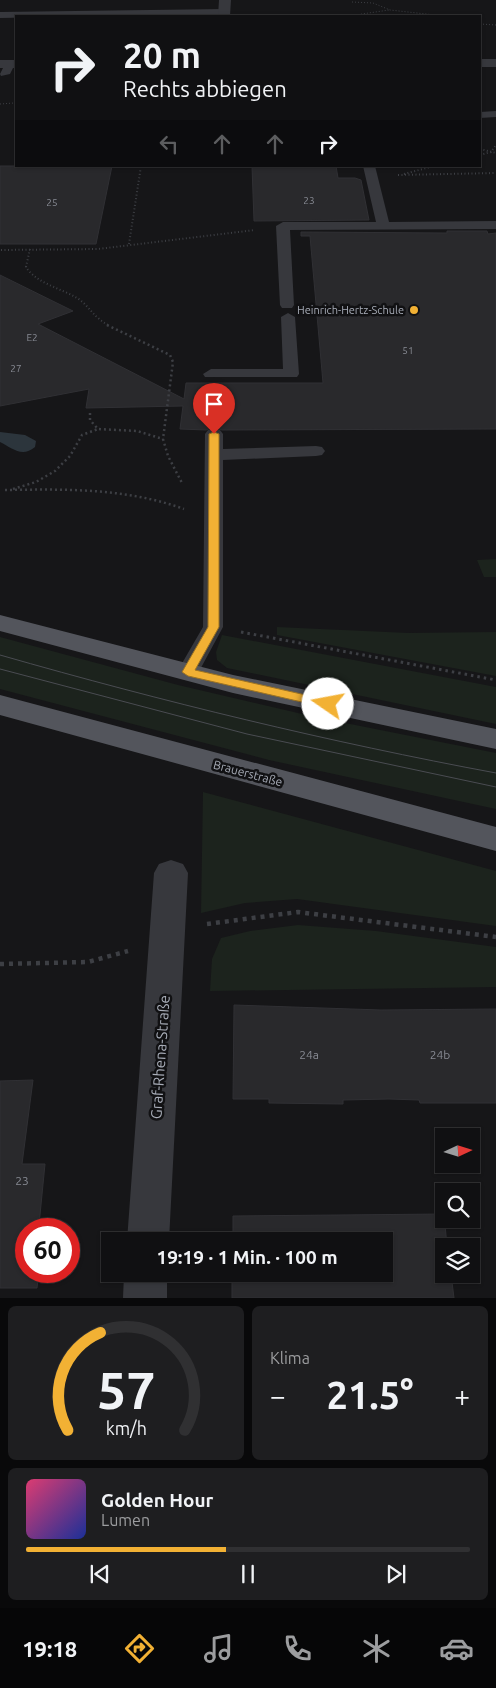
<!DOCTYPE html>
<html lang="de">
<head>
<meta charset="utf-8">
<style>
	body { margin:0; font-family:Ubuntu,sans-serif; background:#1e1e20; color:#f1f3f6; height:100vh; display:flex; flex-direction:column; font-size:19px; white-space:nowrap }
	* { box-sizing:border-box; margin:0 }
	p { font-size:16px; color:#9c9d9f }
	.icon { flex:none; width:28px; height:28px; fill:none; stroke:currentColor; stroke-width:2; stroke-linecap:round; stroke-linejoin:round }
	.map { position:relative; height:1298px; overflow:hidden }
	.details { display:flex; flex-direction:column; gap:8px; padding:8px; background:#09090a; flex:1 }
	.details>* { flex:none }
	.top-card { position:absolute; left:15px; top:15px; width:466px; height:152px; border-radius:0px; box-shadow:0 1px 4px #0004,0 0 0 1px #303032; background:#101012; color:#f1f3f6; overflow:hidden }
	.needle { width:32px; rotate:86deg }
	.tools { position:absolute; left:435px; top:1128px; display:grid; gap:10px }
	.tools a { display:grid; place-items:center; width:45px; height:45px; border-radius:0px; background:#101012; box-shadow:0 1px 4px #0004,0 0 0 1px #303032; font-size:25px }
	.speed { position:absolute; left:15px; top:1218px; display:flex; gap:10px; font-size:25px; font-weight:700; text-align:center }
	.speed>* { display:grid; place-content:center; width:65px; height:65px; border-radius:50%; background:#101012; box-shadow:0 1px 4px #0004,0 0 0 1px #303032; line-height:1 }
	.speed .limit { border:8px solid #d22; background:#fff; color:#111 }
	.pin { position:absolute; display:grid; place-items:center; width:42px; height:42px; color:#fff; margin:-51px -21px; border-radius:50% 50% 50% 0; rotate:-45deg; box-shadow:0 0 5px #0007 }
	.pin .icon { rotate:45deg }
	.me { position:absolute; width:55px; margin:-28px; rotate:282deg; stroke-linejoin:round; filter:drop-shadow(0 0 4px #0008) }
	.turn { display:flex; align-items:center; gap:18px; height:105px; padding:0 25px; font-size:22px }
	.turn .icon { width:65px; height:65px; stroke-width:2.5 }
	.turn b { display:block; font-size:35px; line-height:42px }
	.lanes { display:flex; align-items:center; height:48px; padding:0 25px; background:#0003; justify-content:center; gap:25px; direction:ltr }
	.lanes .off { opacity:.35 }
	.big { font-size:38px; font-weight:600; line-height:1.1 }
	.details .card { flex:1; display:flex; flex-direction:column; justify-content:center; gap:8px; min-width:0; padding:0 18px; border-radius:8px; background:#1e1e20 }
	.details .dial { align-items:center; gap:0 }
	.dial svg { height:130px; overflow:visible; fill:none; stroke:#303032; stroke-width:7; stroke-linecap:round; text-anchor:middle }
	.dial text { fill:#f1f3f6; stroke:none }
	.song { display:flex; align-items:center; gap:15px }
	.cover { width:60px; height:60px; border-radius:8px; background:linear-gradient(135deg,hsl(340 70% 55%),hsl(230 70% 35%)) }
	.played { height:5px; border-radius:2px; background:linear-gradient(90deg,#f2b134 45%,#303032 45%) }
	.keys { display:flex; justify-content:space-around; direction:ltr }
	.heat { display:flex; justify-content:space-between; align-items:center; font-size:28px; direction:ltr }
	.details .tiles { flex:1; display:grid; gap:8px; grid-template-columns:1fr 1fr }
	.card:last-child { grid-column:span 2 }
	.trip { position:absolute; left:101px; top:1232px; width:292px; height:50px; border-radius:0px; background:#101012; box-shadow:0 1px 4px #0004,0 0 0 1px #303032; font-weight:600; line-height:50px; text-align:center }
	.tab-bar { display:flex; height:80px; justify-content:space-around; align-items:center; background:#060607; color:#9c9d9f }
	.tab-bar .icon { width:35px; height:35px }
	.tab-bar .on { color:#f2b134 }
	.tab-bar b { font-size:22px; color:#f1f3f6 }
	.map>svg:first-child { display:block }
</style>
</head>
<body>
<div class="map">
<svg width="496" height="1298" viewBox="0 0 496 1298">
	<rect width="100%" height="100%" fill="#161618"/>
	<path fill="#1c231d" d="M 496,559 L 496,577 L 484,577 L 477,560 Z
		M 277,627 L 408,633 L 496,632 L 496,676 L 277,635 Z
		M 222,635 L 496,687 L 496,724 L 227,668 L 217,660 L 216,652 Z
		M 0,637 L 178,685 L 315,717 L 496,753 L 496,809 L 269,760 L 0,689 Z
		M 203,792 L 496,871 L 496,926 L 297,899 L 245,903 L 201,913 Z
		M 298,925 L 376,931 L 496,947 L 496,987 L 210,991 L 212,959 L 221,938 L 250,931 Z"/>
	<path fill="#2c353c" d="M 0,432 L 25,435 L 36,441 L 35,447 C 22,458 12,448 0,442 Z"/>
	<path fill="#29292c" stroke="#303034" d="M 0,166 L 112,166 L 96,244 L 0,244 Z
		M 252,166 L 336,166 L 338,178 L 355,178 L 361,180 L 369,220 L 254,221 Z
		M 447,231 L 487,231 L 488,234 L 496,233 L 496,429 L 222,430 L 214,427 L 206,430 L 180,429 L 183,406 L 86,408 L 89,389 L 0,406 L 0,275 L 73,311 L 38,324 L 184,399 L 186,383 L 323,383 L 310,236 L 301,236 L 301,232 L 447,233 Z
		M 234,1005 L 381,1010 L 496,1009 L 496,1103 L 420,1103 L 419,1100 L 389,1099 L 343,1100 L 343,1104 L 269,1103 L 269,1099 L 233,1099 Z
		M 33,1080 L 22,1164 L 45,1164 L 39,1225 L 44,1225 L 44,1229 L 26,1229 L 26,1271 L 39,1271 L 37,1288 L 0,1288 L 0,1081 Z
		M 444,1214 L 447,1246 L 444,1246 L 444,1274 L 451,1274 L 454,1298 L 232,1298 L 232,1274 L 385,1274 L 385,1241 L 233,1241 L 233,1216 Z"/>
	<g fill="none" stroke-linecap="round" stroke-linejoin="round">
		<path stroke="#3d3f44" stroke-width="1" stroke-dasharray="1 2" stroke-linecap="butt" d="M 352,2 L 373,3 L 390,10 L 444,16
			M 355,15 L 389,10
			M 480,24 L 496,25
			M 0,104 L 14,103"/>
		<path stroke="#3d3f44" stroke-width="2" stroke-dasharray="1 2.5" stroke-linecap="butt" d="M 480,149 L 496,153
			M 480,155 L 491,152 L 496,145
			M 404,174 L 434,166
			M 398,175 L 496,173
			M 129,244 L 141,166
			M 30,249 L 26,267 C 36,283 60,288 77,298 C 90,306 92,317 110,326
			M 1,250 L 98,249 L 255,230"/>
		<path stroke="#3d3f44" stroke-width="2.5" stroke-dasharray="2 3" stroke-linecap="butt" d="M 107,325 L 170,355 L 173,362 L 163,439 L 168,456 L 182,483
			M 90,413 L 90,420 L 98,429 L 137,431 L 163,439
			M 13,489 L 36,482 L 55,471 L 70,456 L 82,435 L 98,429
			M 5,490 C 66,489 126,488 184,509"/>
		<path stroke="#3d3f44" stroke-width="3" stroke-dasharray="2.5 4" stroke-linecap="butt" d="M 241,632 L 496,680"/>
		<path stroke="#3d3f44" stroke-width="4.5" stroke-dasharray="4 5" stroke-linecap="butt" d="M 207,924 L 298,912 L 496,937
			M 0,964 L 88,962 L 128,951"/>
		<path fill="#37383d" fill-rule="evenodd" d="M 224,9 L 227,10 L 227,14 L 0,18 L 0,12 Z
			M 10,61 L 15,64 L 10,74 L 1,76 L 0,74 L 6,62 Z
			M 496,111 L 496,117 L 480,118 L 480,112 Z
			M 363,166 L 375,166 L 389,222 L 496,221 L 496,229 L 290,230 L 294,305 L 292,308 L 282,308 L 280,305 L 276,226 L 283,222 L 376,222 Z
			M 288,313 L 295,317 L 299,374 L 297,377 L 205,377 L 203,374 L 211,369 L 283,369 L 281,317 Z
			M 214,429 L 220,430 L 223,434 L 223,449 L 316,446 L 322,447 L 325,451 L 322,455 L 316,456 L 223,460 L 223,627 L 196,677 L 188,679 L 180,677 L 177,672 L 203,627 L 205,434 L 208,430 Z"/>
		<path fill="#37383d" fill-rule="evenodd" d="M 219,0 L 231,0 L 230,16 L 218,16 Z
			M 171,860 L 183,864 L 188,873 L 169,1241 L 127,1241 L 154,873 L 159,864 Z
			M 124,1274 L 167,1274 L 167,1298 L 123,1298 Z"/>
		<path fill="#37383d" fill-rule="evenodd" d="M 480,59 L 496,59 L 496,67 L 480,67 Z
			M 0,60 L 16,60 L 16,68 L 0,68 Z"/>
		<path fill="#53555c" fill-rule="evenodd" d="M 0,615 L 233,675 L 496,729 L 496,749 L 233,693 L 0,631 Z
			M 0,695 L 496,827 L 496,851 L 0,715 Z"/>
		<path stroke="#4a4c52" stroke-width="1" d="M 0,655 C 164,702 329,742 496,773
			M 0,669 L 247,734 L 496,787"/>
	</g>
	<path fill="#f2b134" stroke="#9d7322" d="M 214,432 L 219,434 L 219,627 L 195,670 L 328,700 L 332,701 L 332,707 L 328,708 L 188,676 L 182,672 L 208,627 L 209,434 Z"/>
	<circle fill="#f2b134" stroke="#111113" stroke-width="2" cx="414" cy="310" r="5"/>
	<g text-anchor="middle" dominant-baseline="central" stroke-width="5" stroke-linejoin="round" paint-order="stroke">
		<g font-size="10" fill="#888b94">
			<text x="309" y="200">23</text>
			<text x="52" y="202">25</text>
			<text x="32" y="337">E2</text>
			<text x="408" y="350">51</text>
			<text x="16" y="368">27</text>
		</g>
		<g font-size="11" fill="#a8adb8" stroke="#111113" text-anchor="end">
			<text x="404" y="310">Heinrich-Hertz-Schule</text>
		</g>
		<g font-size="12" fill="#a8adb8" stroke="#111113">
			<text transform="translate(248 773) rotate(15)">Brauerstraße</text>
		</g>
		<g font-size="12" fill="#888b94">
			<text x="309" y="1054">24a</text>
			<text x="440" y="1054">24b</text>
			<text x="22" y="1180">23</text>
		</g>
		<g font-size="15" fill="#a8adb8" stroke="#111113">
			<text transform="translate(160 1057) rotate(-86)">Graf-Rhena-Straße</text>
		</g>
	</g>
</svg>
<div class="tools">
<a><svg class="needle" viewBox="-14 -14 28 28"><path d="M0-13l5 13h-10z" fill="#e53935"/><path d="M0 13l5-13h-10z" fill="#9c9d9f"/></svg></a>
<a><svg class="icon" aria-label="search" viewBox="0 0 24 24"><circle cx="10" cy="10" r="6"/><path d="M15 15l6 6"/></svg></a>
<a><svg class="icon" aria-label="layers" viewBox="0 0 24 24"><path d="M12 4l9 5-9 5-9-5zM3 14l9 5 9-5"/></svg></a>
</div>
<div class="speed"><div class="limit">60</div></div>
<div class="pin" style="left:214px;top:434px;background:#d93025"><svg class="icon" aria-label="arrive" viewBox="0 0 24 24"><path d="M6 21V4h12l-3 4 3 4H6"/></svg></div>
<svg class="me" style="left:328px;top:704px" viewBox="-20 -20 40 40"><circle r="19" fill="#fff"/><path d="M0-13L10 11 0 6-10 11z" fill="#f2b134"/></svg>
<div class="trip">19:19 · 1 Min. · 100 m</div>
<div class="top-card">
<div class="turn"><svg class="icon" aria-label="right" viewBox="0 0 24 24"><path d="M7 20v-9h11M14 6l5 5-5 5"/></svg><div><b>20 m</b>Rechts abbiegen</div></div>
<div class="lanes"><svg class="icon off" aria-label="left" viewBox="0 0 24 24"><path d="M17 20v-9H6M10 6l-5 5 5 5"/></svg><svg class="icon off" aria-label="ahead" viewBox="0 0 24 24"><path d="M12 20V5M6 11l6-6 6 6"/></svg><svg class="icon off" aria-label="ahead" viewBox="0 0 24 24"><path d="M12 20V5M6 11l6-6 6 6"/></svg><svg class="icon" aria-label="right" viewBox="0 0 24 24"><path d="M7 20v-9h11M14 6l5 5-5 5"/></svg></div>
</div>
</div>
<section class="details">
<div class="tiles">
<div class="card dial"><svg viewBox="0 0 100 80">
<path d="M14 69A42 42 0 1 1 86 69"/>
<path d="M14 69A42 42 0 0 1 34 9" stroke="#f2b134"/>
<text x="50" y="56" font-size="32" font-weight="700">57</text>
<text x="50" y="72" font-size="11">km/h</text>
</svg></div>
<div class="card"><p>Klima</p>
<div class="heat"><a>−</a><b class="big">21.5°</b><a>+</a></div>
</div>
<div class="card">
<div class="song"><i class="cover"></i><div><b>Golden Hour</b><p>Lumen</p></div></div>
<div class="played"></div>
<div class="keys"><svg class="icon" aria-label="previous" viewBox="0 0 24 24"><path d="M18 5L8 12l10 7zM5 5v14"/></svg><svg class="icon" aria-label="pause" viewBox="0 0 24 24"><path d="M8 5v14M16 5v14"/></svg><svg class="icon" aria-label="next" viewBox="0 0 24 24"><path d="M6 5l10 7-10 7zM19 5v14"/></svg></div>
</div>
</div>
</section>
<nav class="tab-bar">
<b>19:18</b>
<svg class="icon on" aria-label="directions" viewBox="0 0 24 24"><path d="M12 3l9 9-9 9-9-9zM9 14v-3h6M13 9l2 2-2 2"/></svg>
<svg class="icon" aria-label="music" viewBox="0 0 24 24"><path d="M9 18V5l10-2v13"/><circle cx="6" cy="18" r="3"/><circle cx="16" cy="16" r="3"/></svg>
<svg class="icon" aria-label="phone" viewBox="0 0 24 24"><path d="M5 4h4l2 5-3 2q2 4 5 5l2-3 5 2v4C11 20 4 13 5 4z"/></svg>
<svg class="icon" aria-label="climate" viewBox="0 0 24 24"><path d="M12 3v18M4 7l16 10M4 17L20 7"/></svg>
<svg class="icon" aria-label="car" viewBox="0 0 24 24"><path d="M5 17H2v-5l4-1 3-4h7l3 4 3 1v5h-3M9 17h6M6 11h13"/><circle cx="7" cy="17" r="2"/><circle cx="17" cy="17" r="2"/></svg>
</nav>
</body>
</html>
